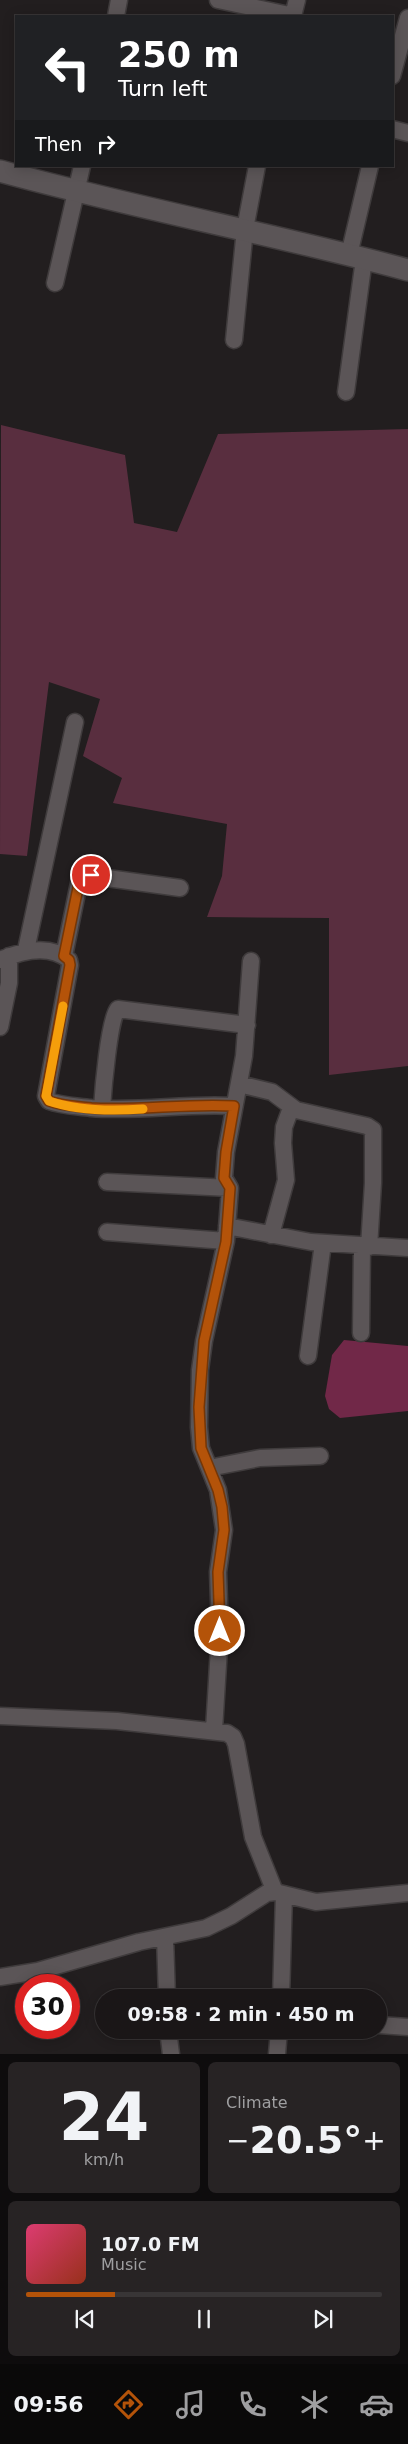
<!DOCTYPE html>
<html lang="en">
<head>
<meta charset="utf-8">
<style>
	body { margin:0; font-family:"DejaVu Sans",sans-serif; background:#272324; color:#f1f3f6; height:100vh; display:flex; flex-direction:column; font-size:19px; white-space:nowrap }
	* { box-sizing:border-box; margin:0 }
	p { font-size:16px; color:#9f9fa1 }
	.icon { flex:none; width:28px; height:28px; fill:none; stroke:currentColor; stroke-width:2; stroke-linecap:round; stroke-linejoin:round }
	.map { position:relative; height:2054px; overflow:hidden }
	.details { display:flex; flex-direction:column; gap:8px; padding:8px; background:#0e0c0d; flex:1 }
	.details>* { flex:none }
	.banner { position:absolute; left:15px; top:15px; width:379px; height:152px; border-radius:0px; box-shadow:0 2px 12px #0003,0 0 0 1px #383536; background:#202124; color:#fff; overflow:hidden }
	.speed { position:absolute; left:15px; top:1974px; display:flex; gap:10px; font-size:25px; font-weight:700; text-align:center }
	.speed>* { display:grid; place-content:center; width:65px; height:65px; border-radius:50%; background:#1a1617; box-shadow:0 2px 12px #0003,0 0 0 1px #383536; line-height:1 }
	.speed .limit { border:8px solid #d22; background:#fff; color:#111 }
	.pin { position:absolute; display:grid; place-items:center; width:42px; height:42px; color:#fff; margin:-21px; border:2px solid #fff; border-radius:50%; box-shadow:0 1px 5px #0007 }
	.me { position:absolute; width:55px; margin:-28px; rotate:0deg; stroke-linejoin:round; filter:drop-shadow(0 0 4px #0008) }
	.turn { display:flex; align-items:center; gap:18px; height:105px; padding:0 20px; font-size:22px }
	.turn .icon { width:65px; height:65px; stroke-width:2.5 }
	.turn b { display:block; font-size:35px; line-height:42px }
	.then { display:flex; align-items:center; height:48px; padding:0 20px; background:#0003; gap:10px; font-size:19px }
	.big { font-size:38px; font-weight:600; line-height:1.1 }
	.details .tile { flex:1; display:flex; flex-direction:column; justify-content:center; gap:8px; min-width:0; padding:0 18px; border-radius:8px; background:#272324 }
	.details .dial { align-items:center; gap:0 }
	.dial b { font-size:65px; line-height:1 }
	.song { display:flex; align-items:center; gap:15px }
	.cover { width:60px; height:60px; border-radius:8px; background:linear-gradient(135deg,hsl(340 70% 55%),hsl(10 70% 35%)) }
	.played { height:5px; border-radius:2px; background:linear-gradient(90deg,#b45309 25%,#383536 25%) }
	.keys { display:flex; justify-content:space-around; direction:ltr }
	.heat { display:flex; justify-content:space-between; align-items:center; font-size:28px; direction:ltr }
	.details .tiles { flex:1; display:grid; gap:8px; grid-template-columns:1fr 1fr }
	.tile:last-child { grid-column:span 2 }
	.trip { position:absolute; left:95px; top:1989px; width:292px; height:50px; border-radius:25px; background:#1a1617; box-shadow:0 2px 12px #0003,0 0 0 1px #383536; font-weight:600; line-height:50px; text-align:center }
	.menu { display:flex; height:80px; justify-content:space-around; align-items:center; background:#0a0909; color:#9f9fa1 }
	.menu .icon { width:35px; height:35px }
	.menu .selected { color:#b45309 }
	.menu b { font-size:22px; color:#f1f3f6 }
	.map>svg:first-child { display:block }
</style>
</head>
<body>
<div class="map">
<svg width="408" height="2054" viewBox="0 0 408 2054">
	<rect width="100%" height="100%" fill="#221e1f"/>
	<path fill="#592e3f" d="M 1,425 L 125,455 L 134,523 L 177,532 L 218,434 L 408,429 L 408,1066 L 329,1075 L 329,918 L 207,917 L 222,876 L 227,824 L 113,803 L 122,778 L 83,756 L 100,699 L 49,682 L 27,856 L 0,854 Z"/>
	<path fill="#712848" d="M 344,1340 L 408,1346 L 408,1411 L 340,1418 L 329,1409 L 325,1396 L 332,1355 Z"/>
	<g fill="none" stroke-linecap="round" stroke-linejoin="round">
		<g stroke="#3f3b3c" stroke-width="19">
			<path id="minor" d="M 218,0 L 294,16
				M 116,16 L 119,0
				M 293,16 L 297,0
				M 392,76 L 408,18
				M 392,129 L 408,133
				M 349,255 L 370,166
				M 55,283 L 82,166
				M 234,340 L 245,229 L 257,166
				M 346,392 L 364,259
				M 26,950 L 75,722
				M 64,956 L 79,883 L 85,875 L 180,888
				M 0,960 C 21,951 49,943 69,960 L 70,965 L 46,1096 L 49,1101 C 62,1106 77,1106 91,1108 C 139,1112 186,1103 234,1106
				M 0,1027 L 9,983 L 9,956
				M 239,1084 L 272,1092 L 296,1110 L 367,1126 L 373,1130 L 373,1183 L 369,1247
				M 102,1108 C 103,1092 109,1018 118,1009 L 247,1025
				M 107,1182 L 230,1188
				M 227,1226 L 311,1242 L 408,1248
				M 107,1232 L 226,1241
				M 271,1235 L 286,1180 L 283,1143 L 284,1127 L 291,1108
				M 361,1333 L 362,1247
				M 308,1356 L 323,1243
				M 209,1468 L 260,1458 L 320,1456
				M 0,1716 L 117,1721 L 227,1733 L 233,1737 L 236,1744 L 253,1837 L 275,1892
				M 214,1730 L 220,1631 L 218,1572 L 224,1530 L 218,1490 L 201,1448 L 199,1427 L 200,1370 L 204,1341 L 226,1241 L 230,1188 L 224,1178 L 226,1152 L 244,1056 L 251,961
				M 165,1937 L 167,1998
				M 0,1977 L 38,1971 L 139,1942 L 206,1928 L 231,1916 L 267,1893 L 275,1892 L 316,1902 L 408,1893
				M 281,1998 L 284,1894
				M 379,2025 L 408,2027
				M 168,2030 L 171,2054
				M 277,2054 L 279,2030"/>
		</g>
		<g stroke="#3f3b3c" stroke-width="24">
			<path id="tertiary" d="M 0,171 C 135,208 273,234 408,270"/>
		</g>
		<use href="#minor" stroke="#5b5557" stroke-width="16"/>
		<use href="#tertiary" stroke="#5b5557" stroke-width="21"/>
	</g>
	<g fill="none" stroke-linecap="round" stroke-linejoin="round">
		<g stroke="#753606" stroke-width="12">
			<path id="route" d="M 91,875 L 82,877 L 79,883 L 64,956 L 69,960 L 70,965 L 46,1096 L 49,1101 C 62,1106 77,1106 91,1108 C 139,1111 186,1103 234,1106 L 226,1152 L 224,1178 L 230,1188 L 226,1242 L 204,1341 L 199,1407 L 201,1448 L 218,1490 L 222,1507 L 224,1530 L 218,1572 L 220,1631"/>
		</g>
		<use href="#route" stroke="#b45309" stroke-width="9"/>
		<path stroke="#f59e0b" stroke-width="9" d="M 63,1006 L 46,1096 L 49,1101 C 77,1111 114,1111 143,1109"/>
	</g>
</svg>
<div class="speed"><div class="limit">30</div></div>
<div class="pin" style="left:91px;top:875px;background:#d93025"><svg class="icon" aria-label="arrive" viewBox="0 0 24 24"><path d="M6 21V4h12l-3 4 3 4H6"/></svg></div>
<svg class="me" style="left:220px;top:1631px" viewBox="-20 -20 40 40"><circle r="17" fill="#b45309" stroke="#fff" stroke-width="3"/><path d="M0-11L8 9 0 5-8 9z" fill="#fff"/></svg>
<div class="trip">09:58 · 2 min · 450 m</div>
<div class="banner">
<div class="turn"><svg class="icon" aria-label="left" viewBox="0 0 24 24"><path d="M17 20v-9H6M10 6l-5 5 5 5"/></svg><div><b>250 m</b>Turn left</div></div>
<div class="then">Then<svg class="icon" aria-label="right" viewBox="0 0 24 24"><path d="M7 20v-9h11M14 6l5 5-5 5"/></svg></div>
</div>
</div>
<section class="details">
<div class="tiles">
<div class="tile dial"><b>24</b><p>km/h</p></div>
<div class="tile"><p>Climate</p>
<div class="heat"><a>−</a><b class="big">20.5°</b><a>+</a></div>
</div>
<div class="tile">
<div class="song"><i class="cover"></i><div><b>107.0 FM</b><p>Music</p></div></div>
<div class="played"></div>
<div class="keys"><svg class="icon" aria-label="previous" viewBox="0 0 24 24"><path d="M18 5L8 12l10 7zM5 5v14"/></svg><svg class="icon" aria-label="pause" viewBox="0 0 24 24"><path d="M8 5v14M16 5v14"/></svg><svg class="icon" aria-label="next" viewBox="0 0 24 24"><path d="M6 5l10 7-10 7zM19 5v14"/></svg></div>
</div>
</div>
</section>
<nav class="menu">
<b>09:56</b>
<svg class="icon selected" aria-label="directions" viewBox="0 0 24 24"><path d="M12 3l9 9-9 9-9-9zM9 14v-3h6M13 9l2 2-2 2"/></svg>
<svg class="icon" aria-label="music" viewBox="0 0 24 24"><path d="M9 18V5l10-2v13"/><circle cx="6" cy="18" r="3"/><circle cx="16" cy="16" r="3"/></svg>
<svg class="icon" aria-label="phone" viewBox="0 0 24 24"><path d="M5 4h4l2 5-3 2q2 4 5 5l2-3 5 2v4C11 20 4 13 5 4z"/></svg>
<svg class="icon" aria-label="climate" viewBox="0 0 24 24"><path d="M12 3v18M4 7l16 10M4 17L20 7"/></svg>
<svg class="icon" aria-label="car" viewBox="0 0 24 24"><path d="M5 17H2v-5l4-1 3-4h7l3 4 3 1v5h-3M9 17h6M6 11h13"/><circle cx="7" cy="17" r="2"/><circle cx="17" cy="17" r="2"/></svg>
</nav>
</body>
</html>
